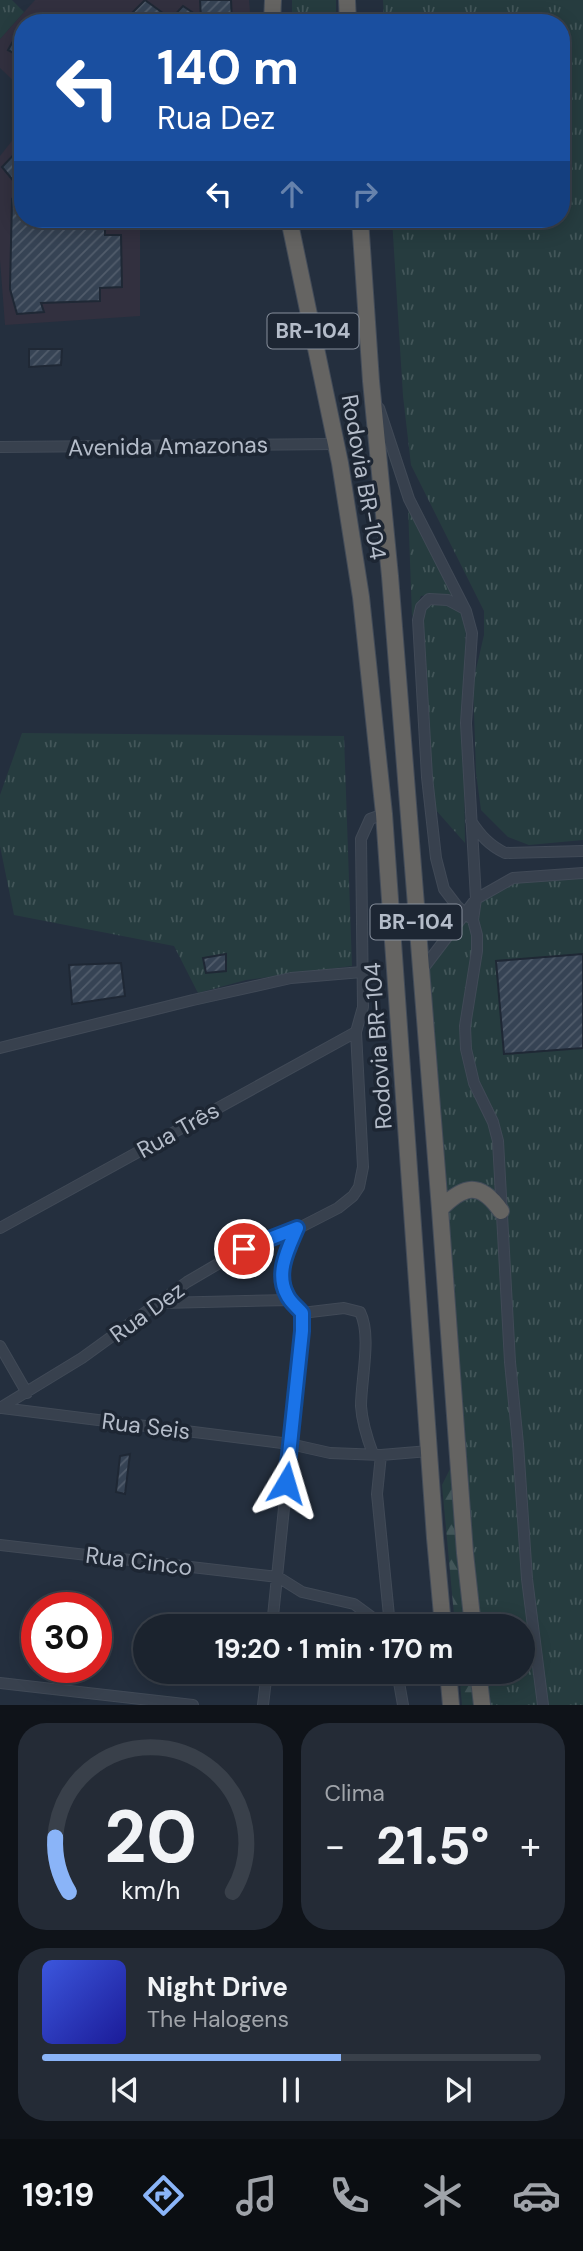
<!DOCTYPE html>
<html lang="pt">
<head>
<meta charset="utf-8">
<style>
	body { margin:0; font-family:"DM Sans",sans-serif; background:#242b36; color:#f1f3f6; height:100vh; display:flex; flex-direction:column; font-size:26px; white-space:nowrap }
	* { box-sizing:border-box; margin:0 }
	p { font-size:23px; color:#a0a4aa }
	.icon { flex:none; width:38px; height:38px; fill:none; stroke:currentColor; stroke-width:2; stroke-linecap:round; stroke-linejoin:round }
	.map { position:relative; height:1705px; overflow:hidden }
	.side { display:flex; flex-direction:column; gap:18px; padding:18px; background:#0f1319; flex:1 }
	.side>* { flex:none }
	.banner { position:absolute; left:14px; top:14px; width:556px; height:214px; border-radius:28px; box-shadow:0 4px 18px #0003,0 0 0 2px #39404a; background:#1a4fa0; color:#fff; overflow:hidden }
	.speed { position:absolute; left:21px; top:1592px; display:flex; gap:14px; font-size:35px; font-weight:700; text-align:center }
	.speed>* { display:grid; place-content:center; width:91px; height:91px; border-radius:50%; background:#1b232e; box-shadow:0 4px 18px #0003,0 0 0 2px #39404a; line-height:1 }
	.speed .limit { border:10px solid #d22; background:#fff; color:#111 }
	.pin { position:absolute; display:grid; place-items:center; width:60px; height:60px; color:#fff; margin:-30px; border:4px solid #fff; border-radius:50%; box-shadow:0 2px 7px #0007 }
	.me { position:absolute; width:77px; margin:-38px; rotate:7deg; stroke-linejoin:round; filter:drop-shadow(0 0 5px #0008) }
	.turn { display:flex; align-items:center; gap:24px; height:147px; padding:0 28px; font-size:32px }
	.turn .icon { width:91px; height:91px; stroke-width:2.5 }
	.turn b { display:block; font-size:49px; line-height:60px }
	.lanes { display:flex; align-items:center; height:66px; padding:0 28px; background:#0003; justify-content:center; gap:35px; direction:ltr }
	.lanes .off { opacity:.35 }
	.big { font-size:52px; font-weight:700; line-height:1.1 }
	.side .widget { flex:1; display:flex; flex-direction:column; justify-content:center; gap:10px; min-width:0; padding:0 24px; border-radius:28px; background:#242b36 }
	.side .dial { align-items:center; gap:0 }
	.dial svg { height:182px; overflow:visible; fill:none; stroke:#39404a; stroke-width:7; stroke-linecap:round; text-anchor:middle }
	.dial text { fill:#f1f3f6; stroke:none }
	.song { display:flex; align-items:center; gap:21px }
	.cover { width:84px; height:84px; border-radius:10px; background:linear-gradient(135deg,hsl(230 70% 55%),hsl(240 70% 35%)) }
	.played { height:7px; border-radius:4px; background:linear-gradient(90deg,#8ab4f8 60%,#39404a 60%) }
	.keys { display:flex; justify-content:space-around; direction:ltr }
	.heat { display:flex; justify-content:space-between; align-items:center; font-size:38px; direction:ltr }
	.side .tiles { flex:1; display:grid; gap:18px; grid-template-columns:1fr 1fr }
	.widget:last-child { grid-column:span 2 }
	.trip { position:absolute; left:133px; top:1614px; width:402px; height:70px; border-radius:35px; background:#1b232e; box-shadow:0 4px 18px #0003,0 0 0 2px #39404a; font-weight:700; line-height:70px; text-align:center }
	.menu { display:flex; height:112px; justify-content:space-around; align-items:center; background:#0b0e12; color:#a0a4aa }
	.menu .icon { width:49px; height:49px }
	.menu .active { color:#8ab4f8 }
	.menu b { font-size:32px; color:#f1f3f6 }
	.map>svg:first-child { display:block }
</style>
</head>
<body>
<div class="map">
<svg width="583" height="1705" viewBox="0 0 583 1705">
	<defs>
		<pattern id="grass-tufts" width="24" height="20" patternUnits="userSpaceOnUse" patternTransform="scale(1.75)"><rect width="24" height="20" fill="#263c3f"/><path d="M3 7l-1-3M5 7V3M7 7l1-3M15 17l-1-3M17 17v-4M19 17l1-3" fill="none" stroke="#435659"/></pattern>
		<pattern id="forest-firs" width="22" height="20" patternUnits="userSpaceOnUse" patternTransform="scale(1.75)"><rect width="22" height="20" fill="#263c3f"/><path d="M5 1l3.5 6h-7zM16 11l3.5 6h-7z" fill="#435659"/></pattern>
		<pattern id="building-hatch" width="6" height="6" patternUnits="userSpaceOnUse" patternTransform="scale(1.75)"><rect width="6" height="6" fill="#364354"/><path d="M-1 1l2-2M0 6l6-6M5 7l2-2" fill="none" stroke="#515c6b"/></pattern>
	</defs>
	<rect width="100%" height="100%" fill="#242f3e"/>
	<path fill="#32303f" d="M 35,0 L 249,0 L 251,23 L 23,23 L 23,90 L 0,68 L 0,39 Z
		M 23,127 L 23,219 L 140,219 L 140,316 L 5,325 L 0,260 L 0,156 Z"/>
	<path fill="url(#grass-tufts)" d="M 0,0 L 12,0 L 24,12 L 0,39 Z
		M 292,0 L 336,0 L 336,23 L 292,23 Z
		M 383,0 L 583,0 L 583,840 L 529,845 L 508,837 L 481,810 L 476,773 L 473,682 L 484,635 L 484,611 L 411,465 L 403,396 L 392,219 L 562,219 L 562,23 L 384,23 Z
		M 408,506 L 454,596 L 439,594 L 421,596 L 412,617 Z
		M 437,602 L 448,603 L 460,611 L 466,627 L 463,695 L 465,843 L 434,808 L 421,616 L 428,605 Z
		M 22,733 L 344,736 L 352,966 L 246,980 L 198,993 L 174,946 L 14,915 L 0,846 L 0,795 Z
		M 583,875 L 583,1705 L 484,1705 L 477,1671 L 523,1671 L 523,1626 L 474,1626 L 426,974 L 466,912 L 514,880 Z"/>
	<path fill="url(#forest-firs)" d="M 450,1469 L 466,1626 L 455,1626 L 442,1485 Z
		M 459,1671 L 471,1671 L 475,1705 L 462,1705 Z"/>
	<path fill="url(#building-hatch)" stroke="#1f2835" stroke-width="2" d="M 145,0 L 171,19 L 183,6 L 201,18 L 200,0 L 231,0 L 232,23 L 122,23 Z
		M 16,36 L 23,44 L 23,58 L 8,50 Z
		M 23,145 L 23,219 L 63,219 L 63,222 L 105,223 L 105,235 L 121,235 L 122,287 L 100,288 L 100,301 L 41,303 L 44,312 L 17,314 L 10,289 L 12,199 L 21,190 L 2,167 Z
		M 29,349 L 62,349 L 61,365 L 29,367 Z
		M 226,954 L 226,971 L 206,973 L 203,958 Z
		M 583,954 L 583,1048 L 504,1054 L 496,961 Z
		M 121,963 L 125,996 L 72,1004 L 69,965 Z
		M 130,1454 L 125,1494 L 116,1492 L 120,1456 Z"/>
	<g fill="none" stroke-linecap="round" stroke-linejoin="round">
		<g stroke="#414a57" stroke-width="12">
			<path id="minor" d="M 379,408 L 409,499 L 466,611 L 472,633 L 466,723 L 476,899 L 473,920 L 477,935 L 477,951 L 465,1026 L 466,1049 L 474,1083 L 493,1122 L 498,1141 L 510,1362 L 518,1444 L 527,1579 L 543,1705
				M 0,447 L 336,444
				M 463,608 L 448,600 L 429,599 L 421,607 L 418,620 L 427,777 L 436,858 L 444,889 L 457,906 L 473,920
				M 471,821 C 481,836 489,845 505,853 L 583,851
				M 422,970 L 476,899 L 513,878 L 583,873
				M 0,1048 L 193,1000 L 291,978 L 362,972
				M 0,1228 L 356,1032
				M 161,1303 L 290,1300
				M 302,1313 L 344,1308 L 360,1312 C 372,1336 361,1379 361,1406 C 362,1423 367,1438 373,1454
				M 0,1346 L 27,1393
				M 0,1408 L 82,1358 L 187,1282 L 228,1258 L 244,1249 L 297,1229 L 338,1208 L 353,1196 L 359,1187 L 363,1167 L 356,1032 L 363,1007 L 361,839 L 370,819 L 384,814
				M 2,1408 L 290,1444 L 330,1453 L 381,1455 L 429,1451
				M 381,1455 L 377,1494 L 390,1626
				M 0,1545 L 278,1577 L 302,1592 L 354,1604 L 384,1626
				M 272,1626 L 302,1331 C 302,1308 299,1314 288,1297 C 274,1275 288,1250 297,1229
				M 397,1671 L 403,1705
				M 0,1683 L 193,1705
				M 263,1705 L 267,1671"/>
		</g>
		<g stroke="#434c59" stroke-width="18">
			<path id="trunk" d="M 347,0 L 348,23
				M 272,23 L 273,0
				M 289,219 L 340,463 L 361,597 L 384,814 L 435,1538 L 443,1626
				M 360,219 L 371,381 L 390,576 L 440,1209 L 465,1553 L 473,1626
				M 440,1209 C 464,1185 480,1181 501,1211
				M 448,1671 L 451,1705
				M 478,1671 L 482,1705"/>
		</g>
		<use href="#minor" stroke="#38414e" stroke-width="10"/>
		<use href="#trunk" stroke="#656462" stroke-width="16"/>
	</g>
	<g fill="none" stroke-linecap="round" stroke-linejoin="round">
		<g stroke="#114b97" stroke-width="18">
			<path id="route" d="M 244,1249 L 297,1228 C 288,1249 275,1273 287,1295 C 290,1302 297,1307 302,1313 L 302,1331 L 286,1483"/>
		</g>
		<use href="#route" stroke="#1a73e8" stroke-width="12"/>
	</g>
	<g text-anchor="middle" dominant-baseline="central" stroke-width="7" stroke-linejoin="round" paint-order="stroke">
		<g fill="#1d2633" stroke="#878f9c" stroke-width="2">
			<rect x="267.5" y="313.5" width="91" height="35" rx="5"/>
			<rect x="370.5" y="904.5" width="91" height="35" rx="5"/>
		</g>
		<g font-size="21" font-weight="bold" fill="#b4bcc9">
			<text x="313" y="331">BR-104</text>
			<text x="416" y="922">BR-104</text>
		</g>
		<g font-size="23" fill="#b4bcc9" stroke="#1d2633">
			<text transform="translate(168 446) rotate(-1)">Avenida Amazonas</text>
			<text transform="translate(364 477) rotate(80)">Rodovia BR-104</text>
			<text transform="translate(378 1046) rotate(-94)">Rodovia BR-104</text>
			<text transform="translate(178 1130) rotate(-29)">Rua Três</text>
			<text transform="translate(147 1312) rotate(-36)">Rua Dez</text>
			<text transform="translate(146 1426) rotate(7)">Rua Seis</text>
			<text transform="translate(139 1561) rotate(7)">Rua Cinco</text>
		</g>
	</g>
</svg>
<div class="speed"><div class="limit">30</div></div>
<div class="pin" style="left:244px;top:1249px;background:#d93025"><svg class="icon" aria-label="arrive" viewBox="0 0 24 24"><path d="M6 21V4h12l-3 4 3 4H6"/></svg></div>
<svg class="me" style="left:286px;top:1483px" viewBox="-20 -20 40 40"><path d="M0-17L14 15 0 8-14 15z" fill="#1a73e8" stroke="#fff" stroke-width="4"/></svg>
<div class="trip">19:20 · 1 min · 170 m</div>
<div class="banner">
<div class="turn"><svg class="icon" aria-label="left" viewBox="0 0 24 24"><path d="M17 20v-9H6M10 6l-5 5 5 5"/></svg><div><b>140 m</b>Rua Dez</div></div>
<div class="lanes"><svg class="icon" aria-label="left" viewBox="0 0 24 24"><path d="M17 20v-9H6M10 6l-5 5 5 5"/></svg><svg class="icon off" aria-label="ahead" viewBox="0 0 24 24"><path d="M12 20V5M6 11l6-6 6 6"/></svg><svg class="icon off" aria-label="right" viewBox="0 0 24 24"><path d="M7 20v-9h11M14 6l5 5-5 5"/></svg></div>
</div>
</div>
<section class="side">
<div class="tiles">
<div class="widget dial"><svg viewBox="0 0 100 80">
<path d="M14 69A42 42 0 1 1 86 69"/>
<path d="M14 69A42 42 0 0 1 8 45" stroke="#8ab4f8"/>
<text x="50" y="56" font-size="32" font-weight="700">20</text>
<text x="50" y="72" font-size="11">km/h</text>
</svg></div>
<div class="widget"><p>Clima</p>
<div class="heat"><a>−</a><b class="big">21.5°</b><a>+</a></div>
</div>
<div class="widget">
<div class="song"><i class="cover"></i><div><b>Night Drive</b><p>The Halogens</p></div></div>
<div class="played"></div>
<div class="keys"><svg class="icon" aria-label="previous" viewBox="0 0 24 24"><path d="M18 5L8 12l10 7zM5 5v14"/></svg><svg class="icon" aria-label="pause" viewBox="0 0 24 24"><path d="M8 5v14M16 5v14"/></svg><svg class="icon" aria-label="next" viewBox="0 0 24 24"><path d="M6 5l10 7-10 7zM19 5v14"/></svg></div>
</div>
</div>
</section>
<nav class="menu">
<b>19:19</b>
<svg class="icon active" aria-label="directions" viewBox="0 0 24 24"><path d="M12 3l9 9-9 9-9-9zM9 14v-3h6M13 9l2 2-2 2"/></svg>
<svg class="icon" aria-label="music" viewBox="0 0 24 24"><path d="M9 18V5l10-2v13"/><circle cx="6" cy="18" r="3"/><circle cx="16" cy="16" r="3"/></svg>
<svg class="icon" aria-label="phone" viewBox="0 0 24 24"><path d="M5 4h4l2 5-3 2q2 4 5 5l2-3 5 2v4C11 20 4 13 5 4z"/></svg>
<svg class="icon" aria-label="climate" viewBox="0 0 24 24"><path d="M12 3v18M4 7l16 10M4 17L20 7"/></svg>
<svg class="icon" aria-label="car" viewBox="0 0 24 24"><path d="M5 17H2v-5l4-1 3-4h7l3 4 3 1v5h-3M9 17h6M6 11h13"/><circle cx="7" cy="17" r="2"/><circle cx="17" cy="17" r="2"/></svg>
</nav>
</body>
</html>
